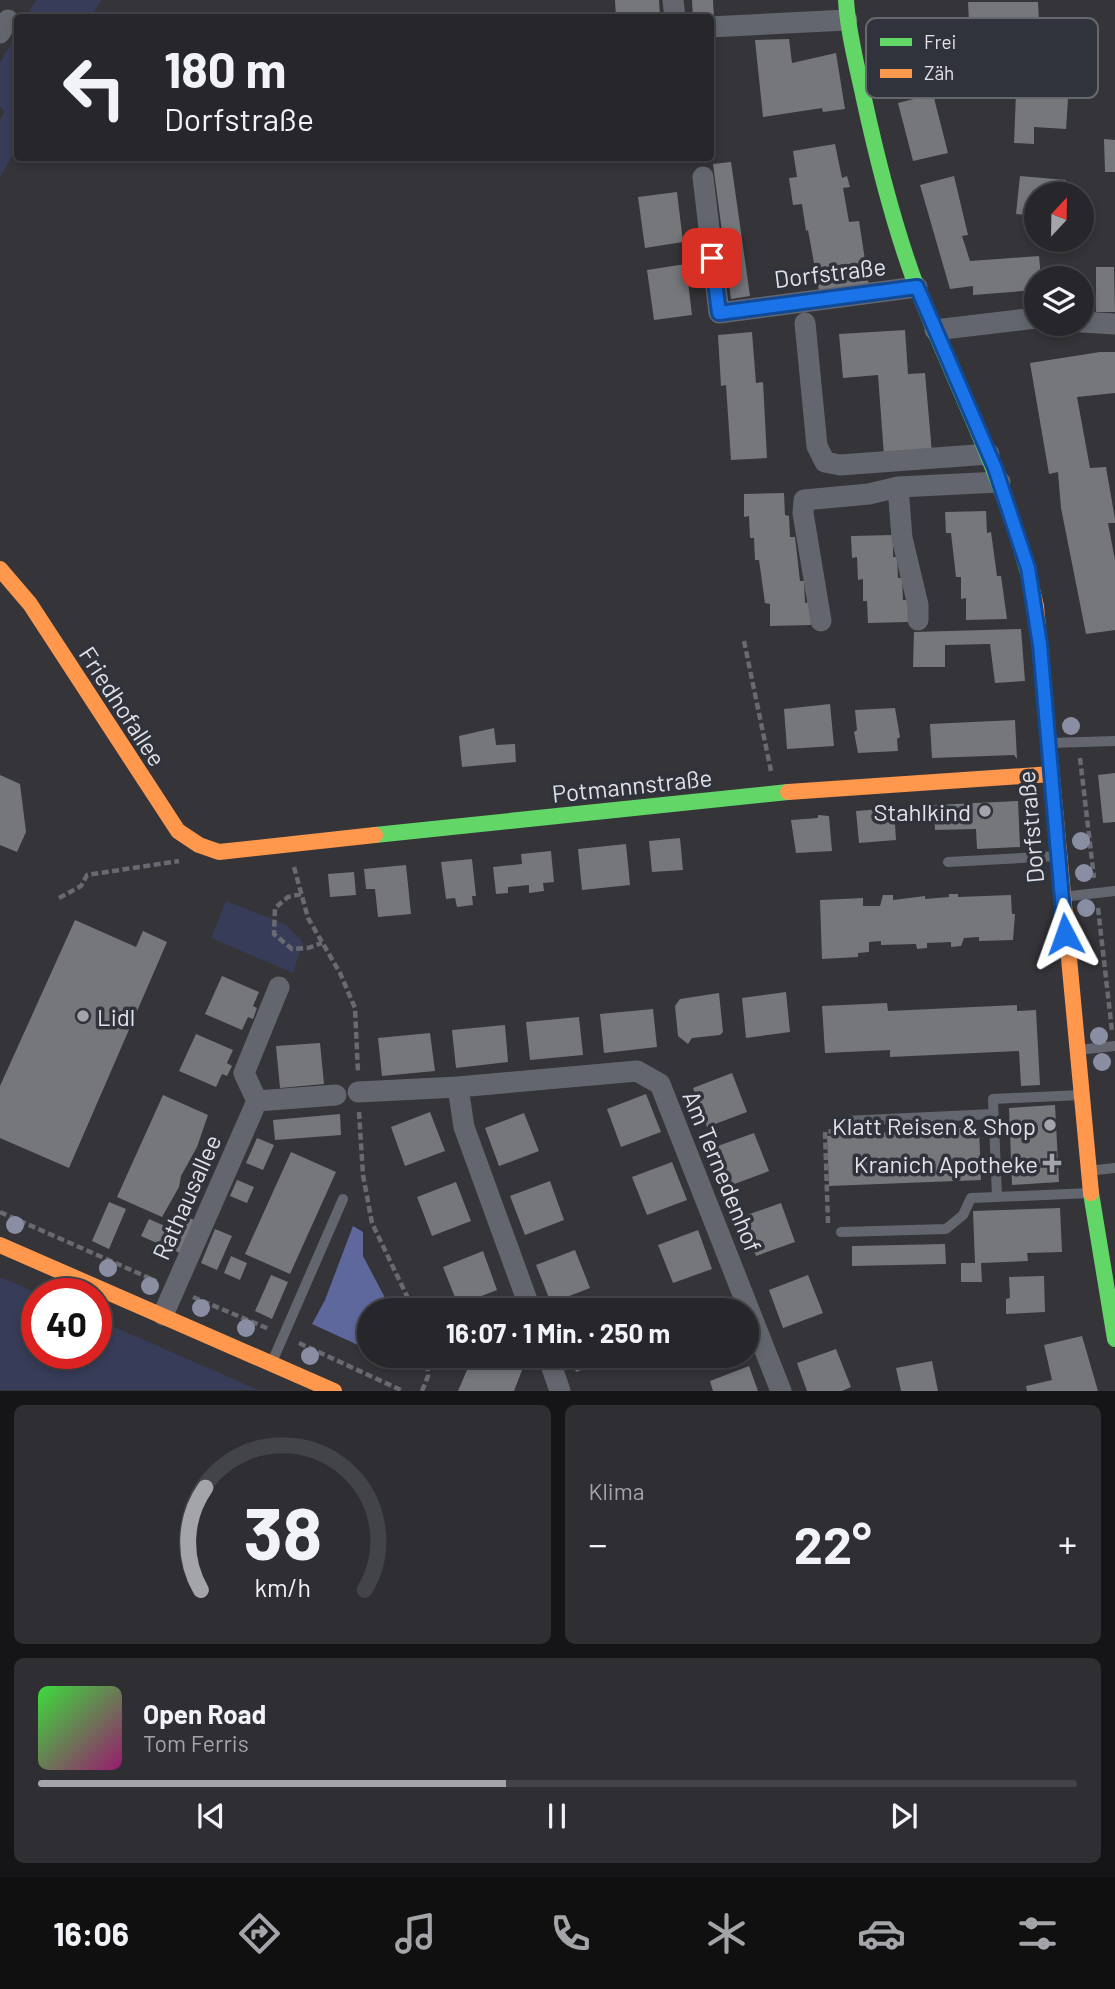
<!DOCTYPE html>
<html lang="de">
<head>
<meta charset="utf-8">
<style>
	body { margin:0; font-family:Barlow,sans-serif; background:#2f2f33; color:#f1f3f6; height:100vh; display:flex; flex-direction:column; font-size:26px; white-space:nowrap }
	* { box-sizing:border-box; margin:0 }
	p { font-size:23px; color:#a4a5a9 }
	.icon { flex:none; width:38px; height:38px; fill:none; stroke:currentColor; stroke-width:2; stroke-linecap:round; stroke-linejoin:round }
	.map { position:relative; height:1391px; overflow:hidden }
	.details { display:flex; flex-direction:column; gap:14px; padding:14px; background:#151518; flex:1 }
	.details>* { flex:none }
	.guide { position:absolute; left:14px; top:14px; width:700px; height:147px; border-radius:7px; box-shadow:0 4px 10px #0003,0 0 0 2px #434447; background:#27272b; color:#f1f3f6; overflow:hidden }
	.needle { width:46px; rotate:22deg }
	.buttons { position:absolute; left:1024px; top:182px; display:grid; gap:14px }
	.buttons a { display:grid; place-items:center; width:70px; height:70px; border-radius:50%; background:#27272b; box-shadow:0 4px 10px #0003,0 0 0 2px #434447; font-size:35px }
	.speed { position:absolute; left:21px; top:1278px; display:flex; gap:14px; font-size:35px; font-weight:700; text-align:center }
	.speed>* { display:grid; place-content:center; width:91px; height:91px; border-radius:50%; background:#27272b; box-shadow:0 4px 10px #0003,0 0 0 2px #434447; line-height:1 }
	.speed .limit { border:10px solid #d22; background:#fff; color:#111 }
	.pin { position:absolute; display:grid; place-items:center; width:60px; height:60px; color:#fff; margin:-30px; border-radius:14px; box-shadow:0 4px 10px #0006 }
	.me { position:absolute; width:77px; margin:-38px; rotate:356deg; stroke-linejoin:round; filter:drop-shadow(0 0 5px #0008) }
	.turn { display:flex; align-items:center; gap:24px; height:147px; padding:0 35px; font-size:32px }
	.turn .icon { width:91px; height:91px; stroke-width:2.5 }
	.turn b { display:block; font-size:49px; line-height:60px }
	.big { font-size:52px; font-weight:700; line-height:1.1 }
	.details .tile { flex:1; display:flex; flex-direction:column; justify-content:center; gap:10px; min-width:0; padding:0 24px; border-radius:10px; background:#2f2f33 }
	.details .dial { align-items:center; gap:0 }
	.dial svg { height:182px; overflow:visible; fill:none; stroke:#434447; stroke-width:7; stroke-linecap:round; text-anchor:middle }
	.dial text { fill:#f1f3f6; stroke:none }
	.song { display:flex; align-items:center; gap:21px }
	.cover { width:84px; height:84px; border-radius:10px; background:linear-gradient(135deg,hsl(120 70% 55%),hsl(320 70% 35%)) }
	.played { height:7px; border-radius:4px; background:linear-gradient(90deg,#a4a5aa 45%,#434447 45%) }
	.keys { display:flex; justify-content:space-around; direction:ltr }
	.heat { display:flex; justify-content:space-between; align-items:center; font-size:38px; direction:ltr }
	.details .tiles { flex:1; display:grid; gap:14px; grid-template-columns:1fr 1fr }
	.tile:last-child { grid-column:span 2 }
	.trip { position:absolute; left:357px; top:1298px; width:402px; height:70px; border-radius:35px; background:#27272b; box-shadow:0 4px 10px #0003,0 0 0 2px #434447; font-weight:700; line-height:70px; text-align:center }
	.menu { display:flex; height:112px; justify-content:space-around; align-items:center; background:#101011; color:#a4a5a9 }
	.menu .icon { width:49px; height:49px }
	.menu .selected { color:#a4a5aa }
	.menu b { font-size:32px; color:#f1f3f6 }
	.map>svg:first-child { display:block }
</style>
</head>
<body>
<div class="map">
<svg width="1115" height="1391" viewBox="0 0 1115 1391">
	<rect width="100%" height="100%" fill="#343439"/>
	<path fill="#373c58" d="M 36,0 L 101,0 L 91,17 L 26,17 Z
		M 17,32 L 17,147 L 0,178 L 0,120 L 5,111 L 0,106 L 0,63 Z
		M 226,901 L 285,924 L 303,942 L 293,973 L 211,938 Z
		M 0,1277 L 37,1293 L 37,1353 L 96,1353 L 96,1319 L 258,1390 L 0,1390 Z"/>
	<path fill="#5e689c" d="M 353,1226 L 363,1232 L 363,1256 L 392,1311 L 369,1311 L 369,1350 L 312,1324 L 325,1300 Z"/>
	<path fill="#76777b" d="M 615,0 L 659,0 L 660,18 L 616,18 Z
		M 692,0 L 713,0 L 714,20 L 693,18 Z
		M 968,2 L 1038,2 L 1039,21 L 969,22 Z
		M 789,39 L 792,63 L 836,53 L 845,109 L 823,112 L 822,108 L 763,117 L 755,40 Z
		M 1070,69 L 1066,129 L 1034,127 L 1034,144 L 1014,143 L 1016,94 L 1036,94 L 1036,70 Z
		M 933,94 L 948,153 L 913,161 L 898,103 Z
		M 1104,139 L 1115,140 L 1115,172 L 1105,172 Z
		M 835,144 L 842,178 L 847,176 L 850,187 L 843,188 L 849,222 L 859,221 L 869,286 L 820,296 L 808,230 L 806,231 L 802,204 L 793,205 L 789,178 L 797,177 L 793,151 Z
		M 731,162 L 750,296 L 731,299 L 713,164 Z
		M 954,176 L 968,235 L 962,236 L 970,261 L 1039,256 L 1041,278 L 1036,278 L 1036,290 L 973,295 L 973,286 L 950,289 L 920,185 Z
		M 1020,176 L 1066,180 L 1065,194 L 1036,194 L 1036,216 L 1016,214 Z
		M 677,192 L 683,242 L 645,248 L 638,197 Z
		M 686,264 L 692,315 L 654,320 L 647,270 Z
		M 1096,267 L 1114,267 L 1115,312 L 1096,312 Z
		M 905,330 L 908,374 L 925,373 L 932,453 L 884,456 L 878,375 L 843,378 L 839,334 Z
		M 752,332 L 756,383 L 763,382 L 767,458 L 731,460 L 726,385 L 721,386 L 718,335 Z
		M 1100,352 L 1115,352 L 1115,393 L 1077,397 L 1090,468 L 1106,467 L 1115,519 L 1115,523 L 1108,523 L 1115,560 L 1115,630 L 1086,634 L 1061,508 L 1058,472 L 1049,474 L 1030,363 Z
		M 784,493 L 785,515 L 789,516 L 790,537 L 795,537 L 800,581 L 804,581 L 805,603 L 810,602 L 811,625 L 770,626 L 770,604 L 765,603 L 759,560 L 755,560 L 754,538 L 750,538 L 749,516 L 744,517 L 744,494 Z
		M 986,511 L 987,533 L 991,532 L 997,576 L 1001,576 L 1007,619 L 966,620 L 966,598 L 961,599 L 961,577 L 956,577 L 951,533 L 946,533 L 945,512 Z
		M 893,535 L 893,557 L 897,557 L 898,578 L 902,578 L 903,600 L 908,600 L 908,622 L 868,623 L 867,601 L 863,601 L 863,579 L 858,580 L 857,557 L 852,558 L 851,536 Z
		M 1021,629 L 1025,681 L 995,683 L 990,644 L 945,645 L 945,667 L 913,667 L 914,632 Z
		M 830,704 L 834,746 L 787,749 L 784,709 Z
		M 895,708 L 900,737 L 897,739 L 898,751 L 858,753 L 854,732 L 857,730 L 855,710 Z
		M 1015,720 L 1017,759 L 1014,755 L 932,758 L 930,724 Z
		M 494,728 L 496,745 L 515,744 L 516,762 L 462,767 L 459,736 Z
		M 1115,773 L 1115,822 L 1103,823 L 1098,775 Z
		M 0,775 L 20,784 L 26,832 L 17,852 L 0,845 Z
		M 1018,801 L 1020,847 L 977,849 L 976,829 L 935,830 L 934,805 Z
		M 894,808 L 896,840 L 859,843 L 856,811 Z
		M 818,815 L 829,816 L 832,851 L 796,853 L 791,820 L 818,818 Z
		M 680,838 L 683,870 L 652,872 L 649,841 Z
		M 626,844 L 630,885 L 582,890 L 578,849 Z
		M 551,851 L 554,882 L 543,883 L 544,891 L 529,893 L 529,885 L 508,887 L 508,893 L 496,894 L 493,867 L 522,864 L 521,854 Z
		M 472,859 L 476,896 L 472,896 L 473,905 L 457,907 L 455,898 L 446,899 L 441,862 Z
		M 406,865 L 411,914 L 378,917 L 375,889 L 366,889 L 364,869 Z
		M 354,872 L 356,895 L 330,897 L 328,874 Z
		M 949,894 L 958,894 L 958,897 L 1011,895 L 1012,914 L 1015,914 L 1013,940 L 979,941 L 979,937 L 964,938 L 961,946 L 951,947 L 951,942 L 927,943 L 927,948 L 917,949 L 916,944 L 881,945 L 881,941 L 869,942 L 869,952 L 858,953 L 858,957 L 822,959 L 820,900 L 863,898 L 863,906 L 880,906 L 883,895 L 893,895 L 893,900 L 925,896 L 925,899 L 949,897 Z
		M 75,920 L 136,947 L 143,931 L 167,942 L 69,1168 L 0,1138 L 0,1086 Z
		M 222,976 L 259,992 L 253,1006 L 257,1008 L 253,1019 L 248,1017 L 242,1030 L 205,1014 Z
		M 786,992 L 790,1032 L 746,1038 L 742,998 Z
		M 719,993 L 723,1032 L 720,1035 L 692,1038 L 688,1044 L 678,1036 L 675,1006 L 680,999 Z
		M 887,1003 L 888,1011 L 1017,1005 L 1017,1011 L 1036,1010 L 1040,1085 L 1021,1086 L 1019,1051 L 890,1057 L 890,1050 L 825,1053 L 822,1006 Z
		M 653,1009 L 657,1047 L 604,1053 L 600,1014 Z
		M 579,1017 L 583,1055 L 530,1060 L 526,1022 Z
		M 505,1025 L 508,1062 L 456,1068 L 452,1030 Z
		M 430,1033 L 435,1071 L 382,1076 L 378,1038 Z
		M 196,1034 L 233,1050 L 227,1063 L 232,1066 L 227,1076 L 222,1074 L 216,1087 L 179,1071 Z
		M 320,1043 L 324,1084 L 280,1088 L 276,1046 Z
		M 732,1073 L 747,1112 L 707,1127 L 693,1088 Z
		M 646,1094 L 661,1132 L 621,1147 L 607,1109 Z
		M 163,1095 L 208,1115 L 197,1147 L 181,1176 L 179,1187 L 162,1217 L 117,1197 Z
		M 1055,1105 L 1059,1182 L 1012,1185 L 1009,1108 Z
		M 430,1112 L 445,1151 L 405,1166 L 391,1127 Z
		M 524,1113 L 539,1151 L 499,1166 L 485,1128 Z
		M 340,1114 L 341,1135 L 275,1140 L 273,1120 Z
		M 959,1128 L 979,1128 L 981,1180 L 829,1186 L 827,1136 Z
		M 754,1133 L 769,1171 L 729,1186 L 715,1147 Z
		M 257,1138 L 274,1145 L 263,1170 L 246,1163 Z
		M 291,1152 L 336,1172 L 290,1274 L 245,1254 Z
		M 672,1162 L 687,1200 L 647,1215 L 632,1177 Z
		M 237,1180 L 254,1187 L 247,1203 L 230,1196 Z
		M 550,1181 L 564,1220 L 525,1235 L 510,1196 Z
		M 456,1182 L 471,1221 L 432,1236 L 417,1197 Z
		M 109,1202 L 126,1209 L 109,1249 L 92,1241 Z
		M 781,1203 L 795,1242 L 756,1256 L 741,1217 Z
		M 1060,1208 L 1062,1252 L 1027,1253 L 1028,1261 L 981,1263 L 982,1282 L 961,1282 L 961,1263 L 975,1263 L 973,1211 Z
		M 178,1213 L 194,1220 L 180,1253 L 164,1246 Z
		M 149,1219 L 167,1227 L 159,1244 L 141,1236 Z
		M 215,1229 L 232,1236 L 217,1270 L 201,1263 Z
		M 698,1230 L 712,1269 L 673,1283 L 658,1245 Z
		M 945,1244 L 946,1264 L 852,1266 L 852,1246 Z
		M 575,1250 L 590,1288 L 551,1303 L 536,1265 Z
		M 483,1251 L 497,1290 L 458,1305 L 443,1267 Z
		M 231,1256 L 247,1263 L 240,1280 L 224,1273 Z
		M 271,1275 L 288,1282 L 272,1319 L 255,1311 Z
		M 808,1275 L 823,1313 L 783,1328 L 769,1290 Z
		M 1044,1276 L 1045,1312 L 1006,1314 L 1006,1299 L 1010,1298 L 1009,1277 Z
		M 723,1298 L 728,1311 L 691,1311 Z
		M 1082,1336 L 1098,1391 L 1027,1391 L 1026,1386 L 1052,1380 L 1044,1345 Z
		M 836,1349 L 851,1387 L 842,1391 L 807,1391 L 797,1363 Z
		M 473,1356 L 504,1356 L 524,1365 L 514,1391 L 458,1391 Z
		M 571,1356 L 617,1356 L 576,1372 Z
		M 932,1361 L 938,1391 L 901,1391 L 896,1368 Z
		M 749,1366 L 758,1391 L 713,1391 L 710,1381 Z"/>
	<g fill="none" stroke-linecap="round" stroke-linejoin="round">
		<path stroke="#696a71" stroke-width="4.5" stroke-dasharray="7 3.5" stroke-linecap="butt" d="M 744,641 L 771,771
			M 1080,758 L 1094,878
			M 294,867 L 308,918 L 340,973 L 355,1008 L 358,1072
			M 301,894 L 288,897 L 275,908 L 274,934 L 292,949 L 308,948 L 322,943
			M 59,898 L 81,886 L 87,875 L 179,861
			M 1098,908 L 1112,1031
			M 359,1112 L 363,1175 L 372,1223 L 414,1311
			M 0,1212 L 156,1281
			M 828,1223 L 825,1132 L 833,1131
			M 193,1297 L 269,1329
			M 299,1343 L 403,1391
			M 422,1391 L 428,1376 L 427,1356"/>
		<path stroke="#64666f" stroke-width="10" d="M 1050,743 L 1115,741
			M 948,862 L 1059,856
			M 1062,897 L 1115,891
			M 1078,1050 L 1115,1046
			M 1081,1095 L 993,1099 L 997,1197 L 1091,1193
			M 845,1121 L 993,1114
			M 1088,1171 L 1115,1168
			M 841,1232 L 946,1229 L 963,1215 L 971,1198 L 997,1197
			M 272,1362 L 343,1199"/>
		<path stroke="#64666f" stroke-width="21" d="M 673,0 L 675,18
			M 710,27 L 847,20
			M 0,33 L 8,20
			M 703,177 L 719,313 L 917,287
			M 1082,322 L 1115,324
			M 805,323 L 817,446 L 825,462 L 840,465 L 989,454
			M 935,330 L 1036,318
			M 898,487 L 902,538 L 918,605 L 918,620
			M 821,621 L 803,513 L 804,500 L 869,494 L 898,487 L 1000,482
			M 358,1092 L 458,1087
			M 257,1101 L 244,1073 L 279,987
			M 531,1311 L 464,1127 L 458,1087 L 637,1071 L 660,1084 L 781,1391
			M 163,1315 L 257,1101 L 336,1095
			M 548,1356 L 560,1391"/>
		<path stroke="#63d668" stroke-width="16" d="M 846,0 C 848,33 857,66 864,99 C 878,163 894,227 917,288 C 956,387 1006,481 1031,585
			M 375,835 L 788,792
			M 1091,1193 L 1115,1339"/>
		<path stroke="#ff974d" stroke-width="16" d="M 0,569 L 30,604 L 178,831 L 199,845 L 219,852 L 375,835
			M 1031,585 L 1036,606 L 1091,1193
			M 788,792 L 1052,774
			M 0,1245 L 334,1391"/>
	</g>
	<g fill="#898ea3">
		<circle cx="1071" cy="726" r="9"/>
		<circle cx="1081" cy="841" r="9"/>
		<circle cx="1084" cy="873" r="9"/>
		<circle cx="1086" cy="908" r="9"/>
		<circle cx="1099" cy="1036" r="9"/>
		<circle cx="1102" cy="1062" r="9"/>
		<circle cx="15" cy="1225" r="9"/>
		<circle cx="108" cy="1268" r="9"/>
		<circle cx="150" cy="1286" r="9"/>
		<circle cx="201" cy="1308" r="9"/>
		<circle cx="246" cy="1328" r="9"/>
		<circle cx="310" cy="1356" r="9"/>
	</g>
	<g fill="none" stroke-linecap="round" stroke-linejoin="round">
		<g stroke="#114b97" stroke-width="18">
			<path id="route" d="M 712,258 L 719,313 L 917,287 L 995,468 L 1028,568 L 1040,645 L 1065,934"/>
		</g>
		<use href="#route" stroke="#1a73e8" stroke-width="12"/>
	</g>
	<g fill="#a4a5aa" stroke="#31333c" stroke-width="2.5">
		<circle cx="985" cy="811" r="7"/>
		<circle cx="83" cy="1016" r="7"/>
		<circle cx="1050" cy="1125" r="7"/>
		<path d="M1048.5 1152.5h7v7h7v7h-7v7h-7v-7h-7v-7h7z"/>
	</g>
	<g text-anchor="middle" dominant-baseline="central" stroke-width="7" stroke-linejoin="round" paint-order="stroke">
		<g font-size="24" fill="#e1e2e7" stroke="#31333c">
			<text transform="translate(830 272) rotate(-7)">Dorfstraße</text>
			<text transform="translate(123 706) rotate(57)">Friedhofallee</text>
			<text transform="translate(632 785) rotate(-6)">Potmannstraße</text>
			<text transform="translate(1030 827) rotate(-95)">Dorfstraße</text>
			<text transform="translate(723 1171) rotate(68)">Am Ternedenhof</text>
			<text transform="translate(186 1197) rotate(-66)">Rathausallee</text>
		</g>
		<g font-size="24" fill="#e1e2e7" stroke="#31333c" text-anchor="end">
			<text x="971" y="811">Stahlkind</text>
			<text x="97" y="1016" text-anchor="start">Lidl</text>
			<text x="1036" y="1125">Klatt Reisen &amp; Shop</text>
			<text x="1038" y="1163">Kranich Apotheke</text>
		</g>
	</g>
	<rect x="866" y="18" width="232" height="80" rx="10" fill="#31333c" stroke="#66686f" stroke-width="2"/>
	<rect x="880" y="38" width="32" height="8" fill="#63d668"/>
	<rect x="880" y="69" width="32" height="9" fill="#ff974d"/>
	<g font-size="19" fill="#e1e2e7">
		<text x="924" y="49">Frei</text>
		<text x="924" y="80">Zäh</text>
	</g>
</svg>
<div class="buttons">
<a><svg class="needle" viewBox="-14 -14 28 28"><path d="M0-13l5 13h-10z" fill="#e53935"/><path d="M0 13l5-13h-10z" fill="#a4a5a9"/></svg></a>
<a><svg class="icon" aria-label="layers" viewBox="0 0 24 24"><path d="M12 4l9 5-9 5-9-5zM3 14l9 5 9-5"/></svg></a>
</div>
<div class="speed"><div class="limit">40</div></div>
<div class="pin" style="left:712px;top:258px;background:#d93025"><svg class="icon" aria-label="arrive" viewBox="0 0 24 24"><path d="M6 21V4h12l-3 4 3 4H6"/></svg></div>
<svg class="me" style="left:1065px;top:934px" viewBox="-20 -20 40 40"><path d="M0-17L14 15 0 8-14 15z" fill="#1a73e8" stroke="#fff" stroke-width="4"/></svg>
<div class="trip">16:07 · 1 Min. · 250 m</div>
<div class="guide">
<div class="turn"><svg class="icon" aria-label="left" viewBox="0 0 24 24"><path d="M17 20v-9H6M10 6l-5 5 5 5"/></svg><div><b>180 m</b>Dorfstraße</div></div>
</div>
</div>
<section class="details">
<div class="tiles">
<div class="tile dial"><svg viewBox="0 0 100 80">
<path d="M14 69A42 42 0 1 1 86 69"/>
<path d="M14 69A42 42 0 0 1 16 24" stroke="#a4a5aa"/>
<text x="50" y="56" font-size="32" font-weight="700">38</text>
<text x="50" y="72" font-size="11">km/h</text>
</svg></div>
<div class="tile"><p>Klima</p>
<div class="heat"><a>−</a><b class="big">22°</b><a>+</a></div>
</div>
<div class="tile">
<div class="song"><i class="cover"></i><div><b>Open Road</b><p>Tom Ferris</p></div></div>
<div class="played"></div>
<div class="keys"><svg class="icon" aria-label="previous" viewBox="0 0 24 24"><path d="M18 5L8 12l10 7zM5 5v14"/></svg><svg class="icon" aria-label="pause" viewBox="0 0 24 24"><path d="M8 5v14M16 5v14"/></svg><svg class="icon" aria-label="next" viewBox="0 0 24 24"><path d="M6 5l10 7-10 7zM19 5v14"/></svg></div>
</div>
</div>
</section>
<nav class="menu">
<b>16:06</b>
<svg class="icon selected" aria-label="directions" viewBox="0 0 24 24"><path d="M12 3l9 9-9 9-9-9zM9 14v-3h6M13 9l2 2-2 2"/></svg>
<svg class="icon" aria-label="music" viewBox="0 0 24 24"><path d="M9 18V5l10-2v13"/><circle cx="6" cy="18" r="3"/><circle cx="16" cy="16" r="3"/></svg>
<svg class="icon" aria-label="phone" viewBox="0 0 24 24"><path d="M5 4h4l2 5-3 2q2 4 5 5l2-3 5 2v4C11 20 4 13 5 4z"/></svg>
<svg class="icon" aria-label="climate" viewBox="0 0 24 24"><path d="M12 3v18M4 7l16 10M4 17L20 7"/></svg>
<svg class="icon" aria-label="car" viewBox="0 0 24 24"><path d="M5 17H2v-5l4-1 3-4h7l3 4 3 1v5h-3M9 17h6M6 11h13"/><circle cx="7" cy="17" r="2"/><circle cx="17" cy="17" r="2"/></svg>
<svg class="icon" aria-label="filters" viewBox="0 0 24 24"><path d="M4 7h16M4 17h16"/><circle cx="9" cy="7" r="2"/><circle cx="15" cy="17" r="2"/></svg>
</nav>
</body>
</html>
